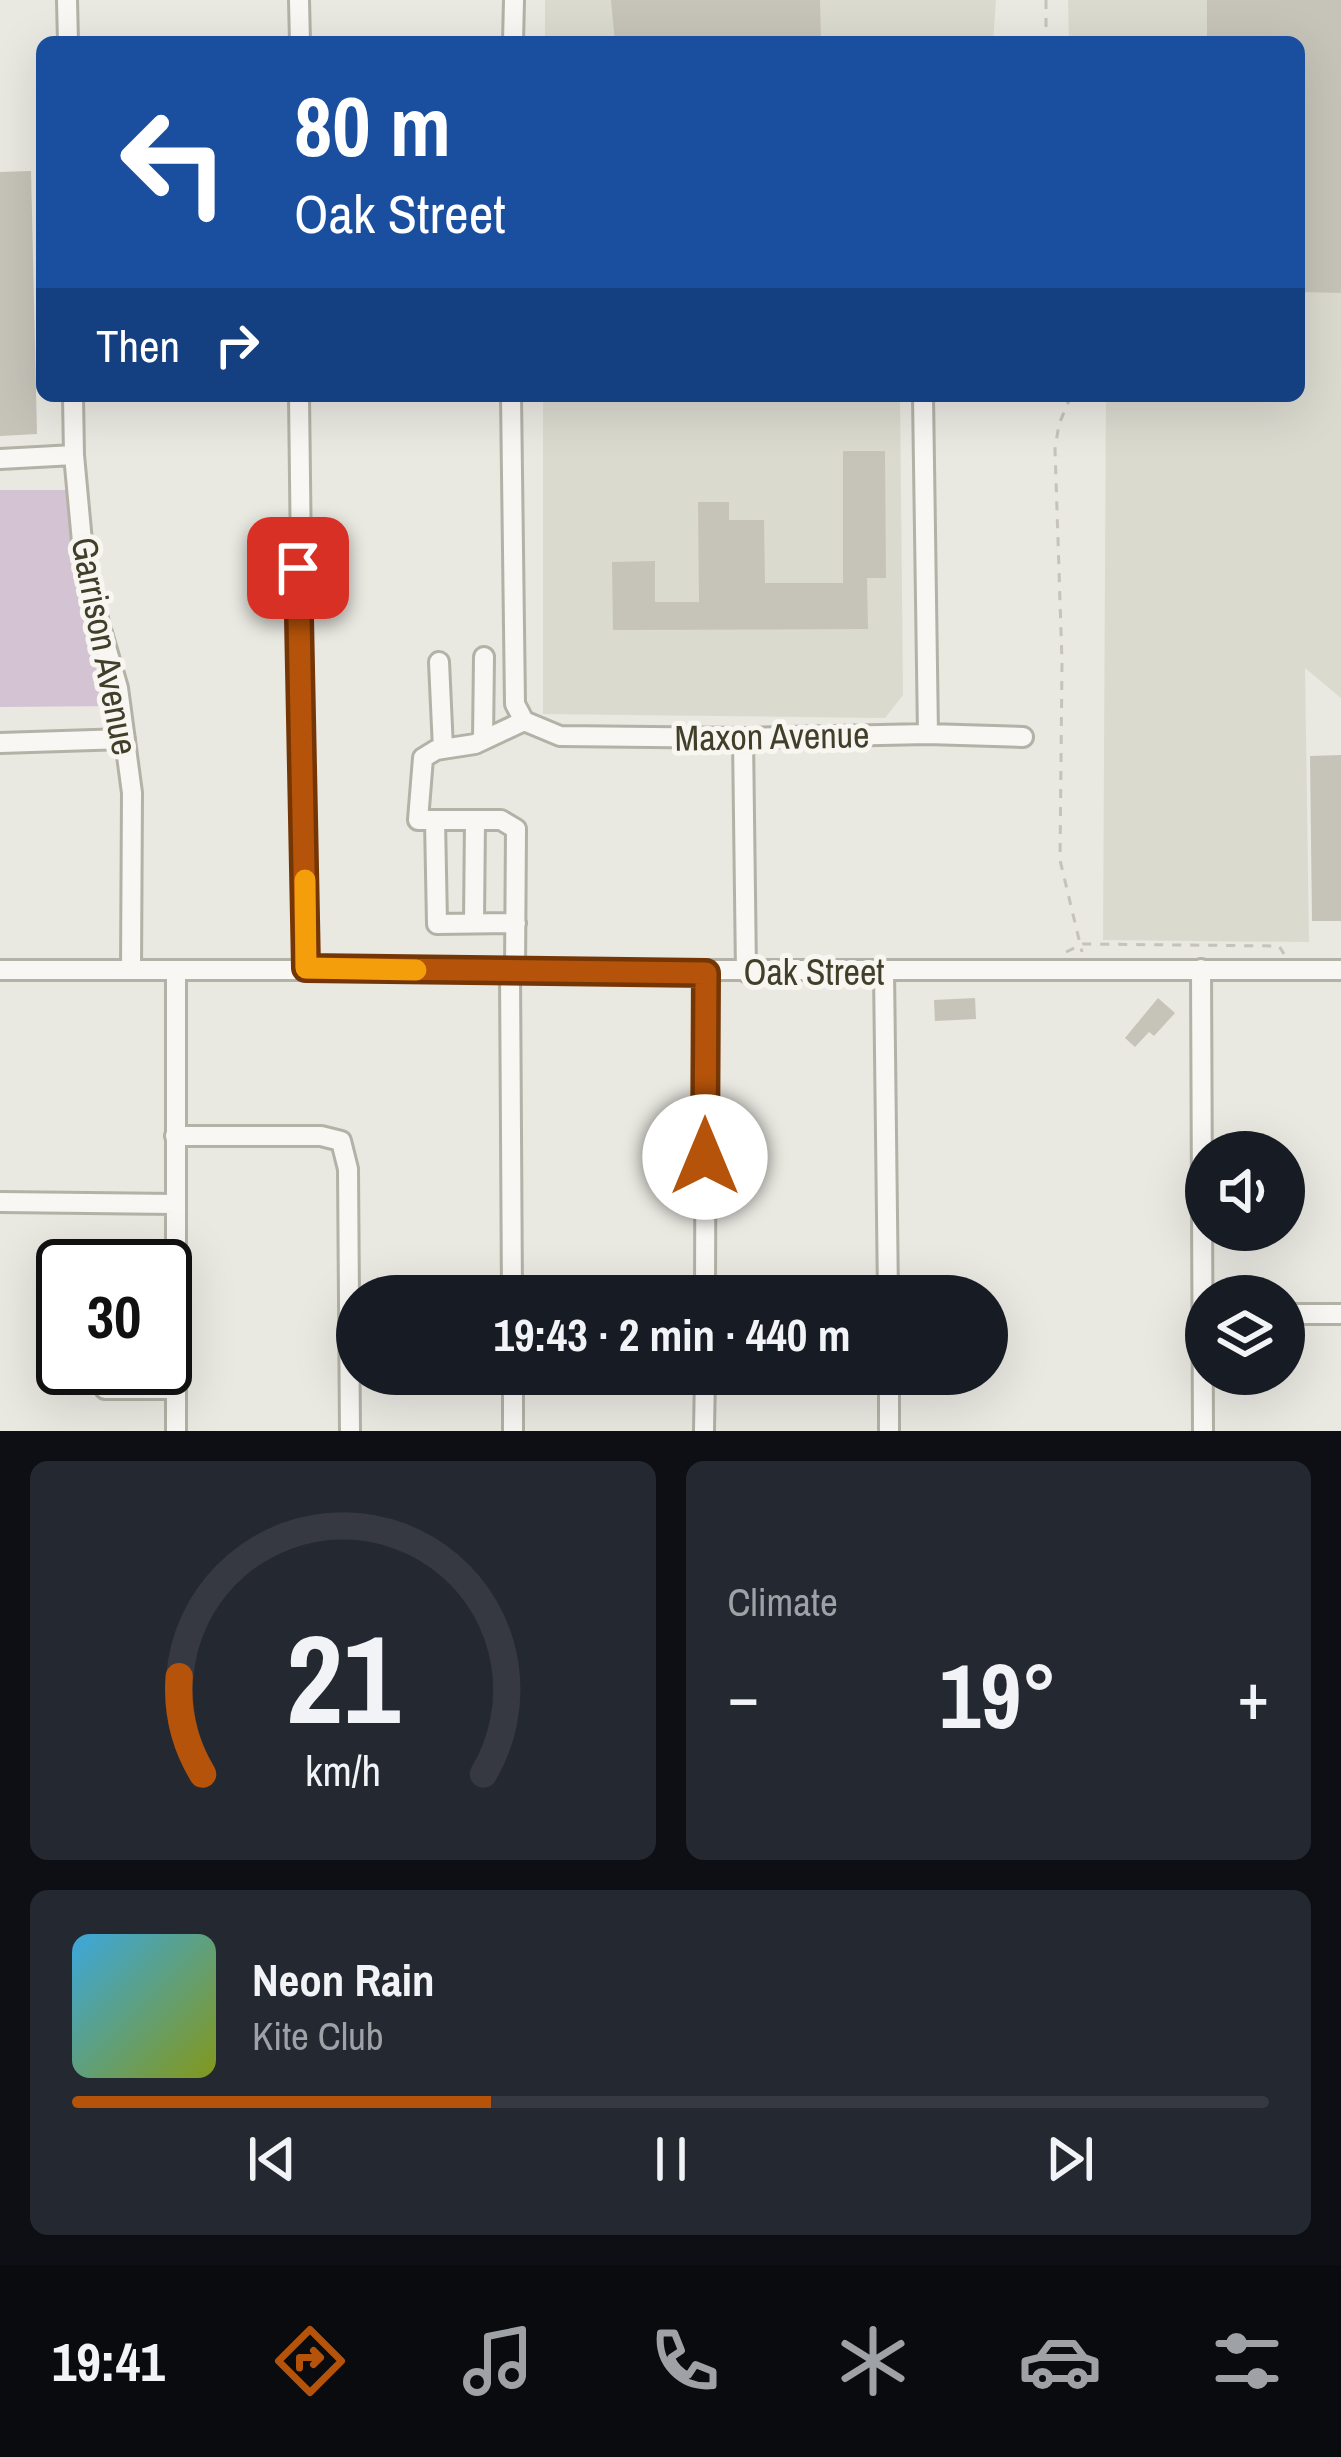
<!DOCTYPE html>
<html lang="en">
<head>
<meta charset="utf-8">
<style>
	body { margin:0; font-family:"Archivo Narrow",sans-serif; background:#242831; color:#f1f3f6; height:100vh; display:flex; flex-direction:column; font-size:45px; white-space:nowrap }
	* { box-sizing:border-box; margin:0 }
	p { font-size:39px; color:#9ea1a6 }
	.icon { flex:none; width:66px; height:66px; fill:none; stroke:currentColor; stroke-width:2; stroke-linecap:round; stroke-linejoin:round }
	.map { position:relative; height:1431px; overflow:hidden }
	.side { display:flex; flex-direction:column; gap:30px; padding:30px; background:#0d0f14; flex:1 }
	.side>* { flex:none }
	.top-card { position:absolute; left:36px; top:36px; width:1269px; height:366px; border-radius:18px; box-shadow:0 12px 48px #0002; background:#1a4fa0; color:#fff; overflow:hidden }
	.controls { position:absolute; left:1185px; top:1131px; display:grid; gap:24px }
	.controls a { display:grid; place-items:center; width:120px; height:120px; border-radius:50%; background:#171b24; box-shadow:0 12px 48px #0002; font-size:60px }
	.speed { position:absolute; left:36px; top:1239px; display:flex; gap:24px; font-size:60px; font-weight:700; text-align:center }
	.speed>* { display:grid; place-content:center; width:156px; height:156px; border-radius:50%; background:#171b24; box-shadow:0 12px 48px #0002; line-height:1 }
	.speed .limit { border:6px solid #111; border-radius:18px; background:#fff; color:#111 }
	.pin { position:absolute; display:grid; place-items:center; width:102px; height:102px; color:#fff; margin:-51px; border-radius:24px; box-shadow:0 6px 18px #0006 }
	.me { position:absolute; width:132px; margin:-66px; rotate:0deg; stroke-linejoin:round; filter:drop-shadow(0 0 9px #0008) }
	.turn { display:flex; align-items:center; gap:42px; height:252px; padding:0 60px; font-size:54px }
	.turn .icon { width:156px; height:156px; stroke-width:2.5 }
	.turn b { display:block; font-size:84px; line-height:102px }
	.then { display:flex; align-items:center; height:114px; padding:0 60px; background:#0003; gap:24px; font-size:45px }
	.big { font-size:90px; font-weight:700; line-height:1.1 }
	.side .card { flex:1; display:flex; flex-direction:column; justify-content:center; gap:18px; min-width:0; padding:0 42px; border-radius:18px; background:#242831 }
	.side .dial { align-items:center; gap:0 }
	.dial svg { height:312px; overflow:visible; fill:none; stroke:#363941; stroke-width:7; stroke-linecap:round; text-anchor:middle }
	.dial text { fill:#f1f3f6; stroke:none }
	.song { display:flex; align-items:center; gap:36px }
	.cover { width:144px; height:144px; border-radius:18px; background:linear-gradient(135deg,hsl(200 70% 55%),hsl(70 70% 35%)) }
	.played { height:12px; border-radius:6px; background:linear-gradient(90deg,#b45309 35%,#363941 35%) }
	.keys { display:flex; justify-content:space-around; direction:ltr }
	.heat { display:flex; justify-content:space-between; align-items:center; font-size:66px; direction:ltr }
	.side .tiles { flex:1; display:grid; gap:30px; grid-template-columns:1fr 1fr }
	.card:last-child { grid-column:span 2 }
	.trip { position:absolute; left:336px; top:1275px; width:672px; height:120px; border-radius:60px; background:#171b24; box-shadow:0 12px 48px #0002; font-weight:700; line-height:120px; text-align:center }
	.dock { display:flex; height:192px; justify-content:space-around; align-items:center; background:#090b0e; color:#9ea1a6 }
	.dock .icon { width:84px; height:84px }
	.dock .active { color:#b45309 }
	.dock b { font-size:54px; color:#f1f3f6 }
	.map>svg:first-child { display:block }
</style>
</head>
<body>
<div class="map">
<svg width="1341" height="1431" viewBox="0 0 1341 1431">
	<rect width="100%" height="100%" fill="#e9e8e1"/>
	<path fill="#dbdacf" d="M 545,0 L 996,0 L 993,42 L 545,42 Z
		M 1068,0 L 1341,0 L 1341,698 L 1305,668 L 1309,942 L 1103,940 L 1106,396 L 1299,396 L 1299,42 L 1069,42 Z
		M 543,396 L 900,396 L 903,695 L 885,718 L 543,714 Z"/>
	<path fill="#d3c3d3" d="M 0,490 L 78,490 L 85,574 L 120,706 L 0,707 Z"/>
	<path fill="#c6c4b9" d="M 611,0 L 820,0 L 821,42 L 615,42 Z
		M 1207,0 L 1341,0 L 1341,293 L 1299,292 L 1299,42 L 1207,42 Z
		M 31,171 L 37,434 L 0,436 L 0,172 Z
		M 843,451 L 885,451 L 886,578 L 867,578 L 868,629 L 613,630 L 612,562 L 655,561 L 655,602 L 699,602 L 698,502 L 729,502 L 729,520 L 764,520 L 765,583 L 843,583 Z
		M 1341,755 L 1341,921 L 1312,921 L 1310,756 Z
		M 975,998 L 976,1019 L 935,1021 L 934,1000 Z
		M 1158,998 L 1175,1013 L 1154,1036 L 1149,1032 L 1135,1047 L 1125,1038 Z"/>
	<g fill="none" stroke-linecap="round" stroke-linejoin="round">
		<g stroke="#b3b2a6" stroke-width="24">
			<path id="minor" d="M 67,0 L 68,42
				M 299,0 L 300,42
				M 513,42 L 514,0
				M 73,396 L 74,455 L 85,574 L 118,688 L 132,793 L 131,969
				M 299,396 L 306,968
				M 511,396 L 515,704 L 524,721
				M 923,396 L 928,734
				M 0,459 L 74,455
				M 439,662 L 443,749
				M 524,721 L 560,736 L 743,738 L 928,734 L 1023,737
				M 743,738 L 746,972
				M 483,740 L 484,657
				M 0,743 L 125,739
				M 435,820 L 437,924 L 516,923
				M 474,922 L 475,820
				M 1201,969 L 1203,1431
				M 0,970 L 1341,970
				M 176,970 L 176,1431
				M 510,971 L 512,1296
				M 515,971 L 516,829 L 501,820 L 418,820 L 423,758 L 436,750 L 475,744 L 524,721
				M 884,971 L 888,1296
				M 175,1136 L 321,1136 L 341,1141 L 348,1169 L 350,1431
				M 0,1202 L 175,1204
				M 705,1296 L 706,973
				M 1284,1314 L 1341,1314
				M 513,1374 L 513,1431
				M 889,1374 L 889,1431
				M 105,1389 L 176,1389
				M 704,1431 L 705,1374"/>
		</g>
		<path stroke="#c5c3bb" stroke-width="3" stroke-dasharray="9 9" stroke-linecap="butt" d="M 1046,0 L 1046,42
			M 1071,396 L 1059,424 L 1055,449 L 1062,662 L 1060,860 L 1082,952
			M 1066,952 L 1083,944 L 1279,946 L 1284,954"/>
		<use href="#minor" stroke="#f8f7f4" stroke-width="18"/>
	</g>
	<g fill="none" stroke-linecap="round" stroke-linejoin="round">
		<g stroke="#753606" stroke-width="30">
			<path id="route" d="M 298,568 L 306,968 L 706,973 L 705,1157"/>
		</g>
		<use href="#route" stroke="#b45309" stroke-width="21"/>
		<path stroke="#f59e0b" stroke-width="21" d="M 305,880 L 306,968 L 416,970"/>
	</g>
	<g text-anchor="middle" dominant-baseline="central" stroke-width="10" stroke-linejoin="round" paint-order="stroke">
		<g font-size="36" fill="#413e2a" stroke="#f7f6f1">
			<text transform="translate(105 646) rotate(79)">Garrison Avenue</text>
			<text transform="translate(772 736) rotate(-1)">Maxon Avenue</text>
			<text x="814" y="972">Oak Street</text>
		</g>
	</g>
</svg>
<div class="controls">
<a><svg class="icon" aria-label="sound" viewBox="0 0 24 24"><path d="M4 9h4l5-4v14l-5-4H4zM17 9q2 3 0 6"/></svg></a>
<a><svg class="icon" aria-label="layers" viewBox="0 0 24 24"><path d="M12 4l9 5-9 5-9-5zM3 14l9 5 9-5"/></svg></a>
</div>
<div class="speed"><div class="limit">30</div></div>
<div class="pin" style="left:298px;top:568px;background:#d93025"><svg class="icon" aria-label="arrive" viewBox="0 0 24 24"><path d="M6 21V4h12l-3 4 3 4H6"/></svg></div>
<svg class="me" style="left:705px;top:1157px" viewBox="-20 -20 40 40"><circle r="19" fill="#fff"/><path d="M0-13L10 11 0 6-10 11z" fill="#b45309"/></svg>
<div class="trip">19:43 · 2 min · 440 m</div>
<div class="top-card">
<div class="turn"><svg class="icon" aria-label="left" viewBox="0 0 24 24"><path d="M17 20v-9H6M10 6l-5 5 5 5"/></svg><div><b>80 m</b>Oak Street</div></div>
<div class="then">Then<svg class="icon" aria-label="right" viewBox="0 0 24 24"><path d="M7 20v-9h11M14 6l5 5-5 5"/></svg></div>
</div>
</div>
<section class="side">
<div class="tiles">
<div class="card dial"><svg viewBox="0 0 100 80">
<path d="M14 69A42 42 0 1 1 86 69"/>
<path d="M14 69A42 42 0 0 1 8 44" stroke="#b45309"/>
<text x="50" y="56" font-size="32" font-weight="700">21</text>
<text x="50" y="72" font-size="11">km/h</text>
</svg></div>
<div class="card"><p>Climate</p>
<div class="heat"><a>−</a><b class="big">19°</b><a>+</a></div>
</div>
<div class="card">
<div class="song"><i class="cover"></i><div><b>Neon Rain</b><p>Kite Club</p></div></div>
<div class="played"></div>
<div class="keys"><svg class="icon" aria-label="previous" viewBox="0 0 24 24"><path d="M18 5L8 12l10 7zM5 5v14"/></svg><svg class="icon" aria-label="pause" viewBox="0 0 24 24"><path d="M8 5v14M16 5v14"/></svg><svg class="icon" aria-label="next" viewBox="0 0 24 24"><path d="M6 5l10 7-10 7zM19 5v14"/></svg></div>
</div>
</div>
</section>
<nav class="dock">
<b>19:41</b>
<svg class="icon active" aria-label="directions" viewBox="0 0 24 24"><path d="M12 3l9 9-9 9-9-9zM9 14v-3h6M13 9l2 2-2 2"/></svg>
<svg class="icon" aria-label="music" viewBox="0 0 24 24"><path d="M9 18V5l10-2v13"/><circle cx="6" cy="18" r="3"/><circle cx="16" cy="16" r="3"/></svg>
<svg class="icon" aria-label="phone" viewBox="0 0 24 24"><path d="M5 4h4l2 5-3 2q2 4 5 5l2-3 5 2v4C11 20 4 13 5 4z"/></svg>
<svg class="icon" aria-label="climate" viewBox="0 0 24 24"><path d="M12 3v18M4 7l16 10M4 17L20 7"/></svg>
<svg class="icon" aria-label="car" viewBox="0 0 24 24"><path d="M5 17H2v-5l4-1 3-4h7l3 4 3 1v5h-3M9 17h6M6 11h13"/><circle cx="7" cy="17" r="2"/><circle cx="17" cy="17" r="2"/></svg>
<svg class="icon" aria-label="filters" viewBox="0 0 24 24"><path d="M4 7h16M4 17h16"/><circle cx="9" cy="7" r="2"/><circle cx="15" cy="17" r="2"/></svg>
</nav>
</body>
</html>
